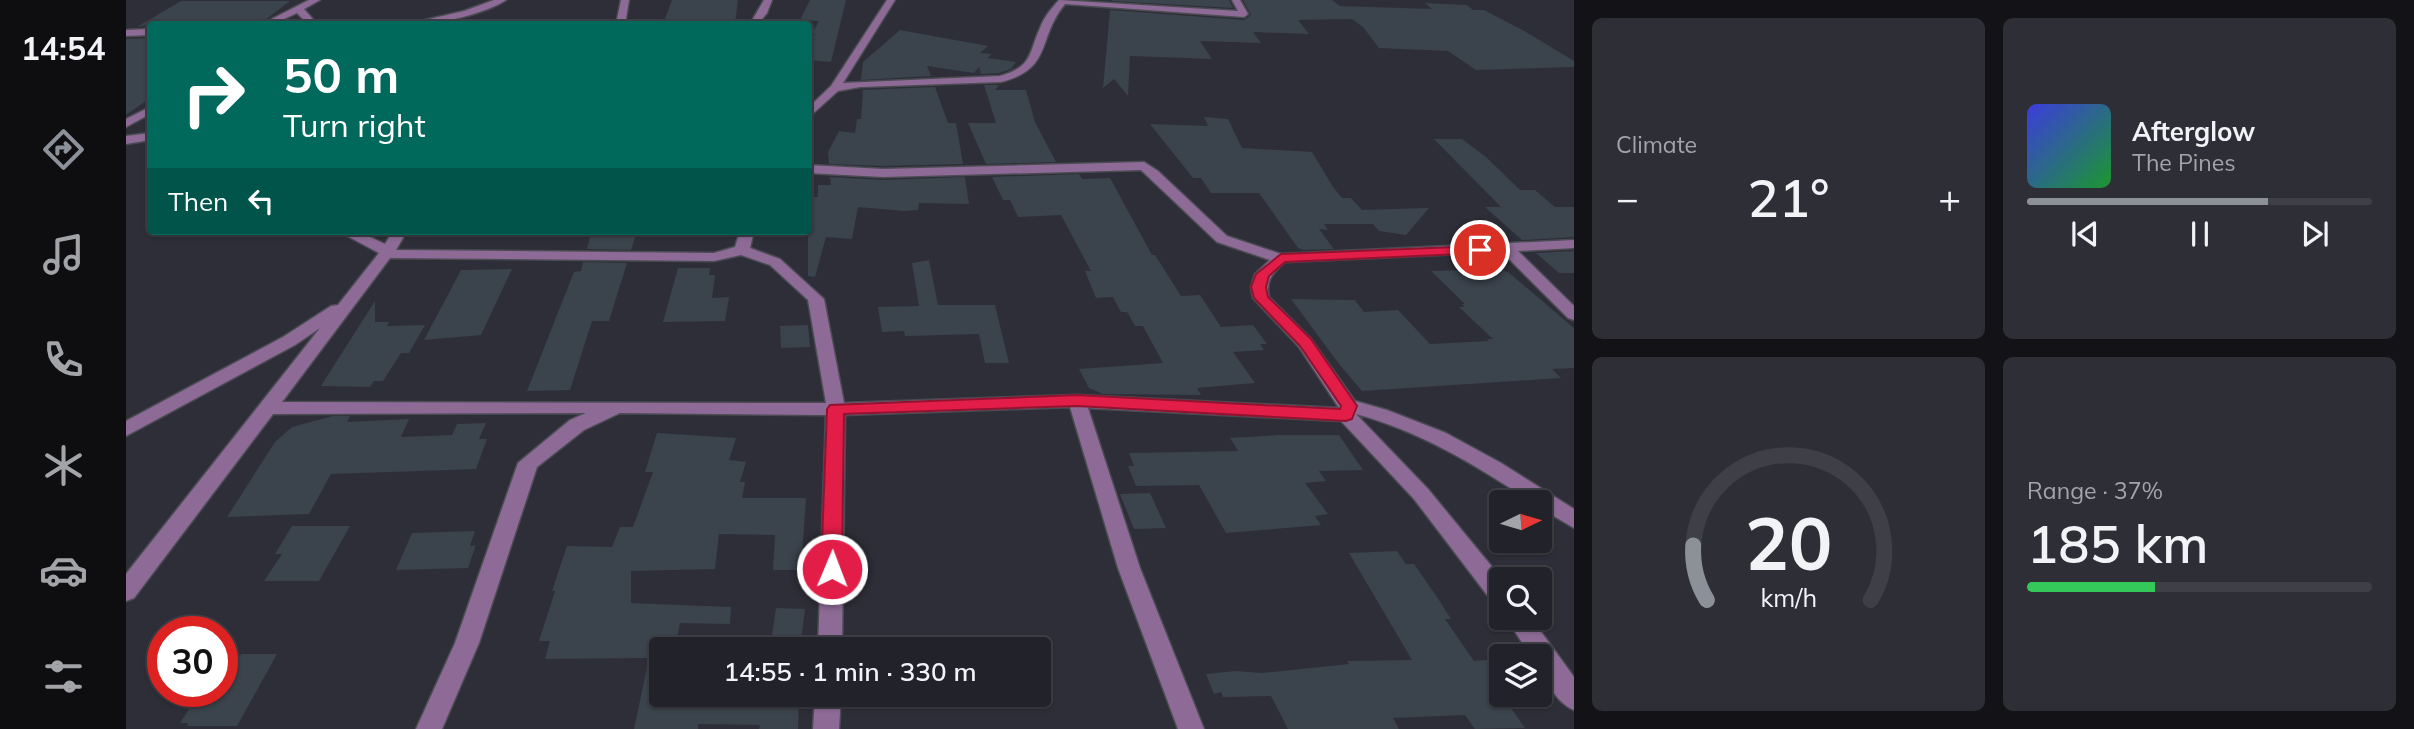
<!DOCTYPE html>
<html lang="en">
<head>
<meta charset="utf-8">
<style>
	body { margin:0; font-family:Mulish,sans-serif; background:#2e2f36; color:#f1f3f6; height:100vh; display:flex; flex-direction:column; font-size:26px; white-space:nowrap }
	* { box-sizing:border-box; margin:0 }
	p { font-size:23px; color:#a2a4a8 }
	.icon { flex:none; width:38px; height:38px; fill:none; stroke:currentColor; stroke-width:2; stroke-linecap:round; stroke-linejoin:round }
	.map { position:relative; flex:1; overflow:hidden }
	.drawer { display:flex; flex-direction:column; gap:18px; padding:18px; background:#131317; width:840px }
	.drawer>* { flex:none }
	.banner { position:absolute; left:21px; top:21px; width:665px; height:214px; border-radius:7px; box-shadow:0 2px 5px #0004,0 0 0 2px #3f3f47; background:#00695c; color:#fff; overflow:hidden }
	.needle { width:46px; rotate:85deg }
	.fabs { position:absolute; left:1363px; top:490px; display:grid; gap:14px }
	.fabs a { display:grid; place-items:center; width:63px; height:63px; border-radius:7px; background:#22222a; box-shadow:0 2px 5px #0004,0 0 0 2px #3f3f47; font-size:35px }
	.speed { position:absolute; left:21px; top:616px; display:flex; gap:14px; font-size:35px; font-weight:700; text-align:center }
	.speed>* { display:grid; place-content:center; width:91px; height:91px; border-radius:50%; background:#22222a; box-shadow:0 2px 5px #0004,0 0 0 2px #3f3f47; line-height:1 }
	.speed .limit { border:10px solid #d22; background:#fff; color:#111 }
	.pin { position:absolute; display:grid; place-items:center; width:60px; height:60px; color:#fff; margin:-30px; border:4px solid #fff; border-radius:50%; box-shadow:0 2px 7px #0007 }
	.me { position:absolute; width:77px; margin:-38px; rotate:1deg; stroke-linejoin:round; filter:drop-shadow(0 0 5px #0008) }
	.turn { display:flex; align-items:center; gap:24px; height:147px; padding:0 21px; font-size:32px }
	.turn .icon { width:91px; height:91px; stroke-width:2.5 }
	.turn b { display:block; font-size:49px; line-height:60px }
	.then { display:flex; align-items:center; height:66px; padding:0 21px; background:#0003; gap:14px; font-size:26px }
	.big { font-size:52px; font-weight:600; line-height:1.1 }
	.drawer .card { flex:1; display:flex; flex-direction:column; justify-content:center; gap:10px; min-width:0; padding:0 24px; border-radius:10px; background:#2e2f36 }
	.drawer .dial { align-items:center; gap:0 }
	.dial svg { height:182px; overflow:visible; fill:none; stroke:#3f3f47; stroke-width:7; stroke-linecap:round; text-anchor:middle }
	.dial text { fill:#f1f3f6; stroke:none }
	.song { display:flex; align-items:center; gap:21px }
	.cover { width:84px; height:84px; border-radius:10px; background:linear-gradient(135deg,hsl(240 70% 55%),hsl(130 70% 35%)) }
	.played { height:7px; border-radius:4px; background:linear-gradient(90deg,#8c9099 70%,#3f3f47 70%) }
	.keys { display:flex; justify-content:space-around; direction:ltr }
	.heat { display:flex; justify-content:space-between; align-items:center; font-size:38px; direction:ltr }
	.charge { height:10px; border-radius:5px; background:linear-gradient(90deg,#34c759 37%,#3f3f47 0) }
	.drawer .tiles { flex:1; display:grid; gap:18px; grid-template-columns:repeat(2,1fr) }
	.trip { position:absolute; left:523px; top:637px; width:402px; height:70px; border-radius:7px; background:#22222a; box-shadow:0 2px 5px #0004,0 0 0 2px #3f3f47; font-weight:600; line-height:70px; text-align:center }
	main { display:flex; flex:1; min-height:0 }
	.menu { display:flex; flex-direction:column; width:126px; justify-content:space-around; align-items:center; background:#0e0e11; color:#a2a4a8 }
	.menu .icon { width:49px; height:49px }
	.menu .current { color:#8c9099 }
	.menu b { font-size:32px; color:#f1f3f6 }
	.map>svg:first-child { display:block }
</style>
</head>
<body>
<main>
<nav class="menu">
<b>14:54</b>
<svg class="icon current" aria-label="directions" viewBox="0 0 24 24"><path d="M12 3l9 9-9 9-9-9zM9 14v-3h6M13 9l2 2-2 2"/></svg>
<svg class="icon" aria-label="music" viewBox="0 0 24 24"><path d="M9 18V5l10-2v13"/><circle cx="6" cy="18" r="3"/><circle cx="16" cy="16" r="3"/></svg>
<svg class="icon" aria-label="phone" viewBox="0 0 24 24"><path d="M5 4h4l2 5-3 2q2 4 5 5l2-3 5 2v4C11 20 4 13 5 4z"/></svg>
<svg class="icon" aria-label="climate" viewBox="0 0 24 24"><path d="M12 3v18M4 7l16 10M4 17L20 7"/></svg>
<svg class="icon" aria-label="car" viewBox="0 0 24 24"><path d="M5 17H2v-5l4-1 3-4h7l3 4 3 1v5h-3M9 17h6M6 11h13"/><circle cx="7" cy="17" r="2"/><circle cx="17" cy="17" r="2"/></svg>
<svg class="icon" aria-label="filters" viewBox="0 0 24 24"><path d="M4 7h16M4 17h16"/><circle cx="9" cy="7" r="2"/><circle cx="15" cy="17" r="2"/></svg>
</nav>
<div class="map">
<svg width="1448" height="729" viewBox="0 0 1448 729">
	<rect width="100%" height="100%" fill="#2e2e38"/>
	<path fill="#3b434c" d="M 546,0 L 612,0 L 609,24 L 537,24 Z
		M 684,0 L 720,0 L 705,62 L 682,60 L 682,48 L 689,34 L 686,34 L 693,21 L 674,20 Z
		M 986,0 L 1103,0 L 1107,8 L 986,1 Z
		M 1117,0 L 1206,0 L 1214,6 L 1306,9 L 1299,3 L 1341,5 L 1347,10 L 1358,10 L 1400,32 L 1448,61 L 1448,67 L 1350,70 L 1322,51 L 1253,48 L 1237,27 L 1226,19 L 1172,20 L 1183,34 L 1127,32 L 1135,43 L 1074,41 L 1086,59 L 1004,56 L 1002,96 L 988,79 L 977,88 L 984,10 L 1118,20 L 1125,15 Z
		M 55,1 L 164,1 L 134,24 L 24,24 L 11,27 Z
		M 774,30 L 862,46 L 854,53 L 865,54 L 862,58 L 890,62 L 885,69 L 873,73 L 855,74 L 853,67 L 848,73 L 801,66 L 805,76 L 735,80 L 737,62 Z
		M 24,38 L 24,98 L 0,115 L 0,39 Z
		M 858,85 L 873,85 L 869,90 L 900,90 L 909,122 L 930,162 L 860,164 L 842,123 L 870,123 Z
		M 809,87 L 822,123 L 830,123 L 837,164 L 757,166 L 703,164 L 702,152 L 713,131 L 729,133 L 731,119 L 735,119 L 737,90 Z
		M 1078,117 L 1102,119 L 1116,148 L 1186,152 L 1207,187 L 1216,198 L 1225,198 L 1236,210 L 1303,208 L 1280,235 L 1253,231 L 1247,224 L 1198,224 L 1202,230 L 1193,229 L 1208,249 L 1178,250 L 1172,248 L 1133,193 L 1085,193 L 1075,178 L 1067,178 L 1024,124 L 1082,126 Z
		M 1308,139 L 1336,139 L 1360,157 L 1394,190 L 1409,190 L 1429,207 L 1448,207 L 1448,237 L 1396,240 L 1359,207 L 1375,207 Z
		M 953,174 L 956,179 L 984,178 L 1026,255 L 1029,255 L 1055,296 L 1074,295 L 1095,327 L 1127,325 L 1141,344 L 1134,344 L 1138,350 L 1107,352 L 1129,383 L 1071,388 L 1075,395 L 977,394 L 963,388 L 953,369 L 1037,363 L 1017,326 L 1009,326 L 1001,312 L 995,312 L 987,297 L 970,298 L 959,271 L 965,271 L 935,215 L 892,217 L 884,200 L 877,200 L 866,177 Z
		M 704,177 L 757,180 L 839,177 L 843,204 L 793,203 L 792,210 L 778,211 L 732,207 L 726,239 L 700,237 L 689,277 L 682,276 L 682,197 L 692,197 L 692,185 L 705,185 Z
		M 510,235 L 505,250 L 461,249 L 464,237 Z
		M 1448,251 L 1448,273 L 1433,273 L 1410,253 Z
		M 803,260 L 812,305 L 869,305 L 883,363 L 859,363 L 853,334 L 779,336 L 778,331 L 756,332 L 752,307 L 793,306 L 786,263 Z
		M 457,262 L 501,263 L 483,321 L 466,321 L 444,390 L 401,391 L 448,272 L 455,271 Z
		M 552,268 L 584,268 L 583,275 L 589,275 L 586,298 L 603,297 L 599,321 L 537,322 Z
		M 386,269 L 355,335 L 298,340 L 335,270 Z
		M 1373,269 L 1382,272 L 1448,328 L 1448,368 L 1426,369 L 1435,378 L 1236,391 L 1213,364 L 1165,299 L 1229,300 L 1238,312 L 1272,310 L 1304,344 L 1363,341 L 1361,339 L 1367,339 L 1333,307 L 1339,307 L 1336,304 L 1339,304 L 1305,271 Z
		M 249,301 L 249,322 L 263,322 L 261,326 L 299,325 L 283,353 L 275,353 L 257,381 L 248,381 L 244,387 L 195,386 Z
		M 682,325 L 684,347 L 655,348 L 654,326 Z
		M 207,416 L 224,416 L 221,422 L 283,419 L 275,437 L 326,435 L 331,424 L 360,423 L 353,439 L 361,439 L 350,469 L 205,474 L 183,514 L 101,517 L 149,442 L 166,427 Z
		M 531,433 L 610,438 L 603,460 L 620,462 L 614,482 L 619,482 L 616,498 L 680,498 L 675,570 L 647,570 L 649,535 L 593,534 L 589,569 L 505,571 L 505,603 L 605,607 L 604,624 L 554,623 L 549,649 L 536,649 L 536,695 L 673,695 L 672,729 L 633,729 L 634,725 L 572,724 L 572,729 L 508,729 L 523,658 L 419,659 L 424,641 L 413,641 L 429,591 L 426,591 L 441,546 L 486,547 L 494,527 L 507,527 L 527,472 L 519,472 Z
		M 1153,435 L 1213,435 L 1237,470 L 1193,471 L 1200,481 L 1179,483 L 1202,514 L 1189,516 L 1195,525 L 1100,533 L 1073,485 L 1010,486 L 1002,466 L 1008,466 L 1003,453 L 1112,451 L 1104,438 Z
		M 1024,493 L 1040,528 L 1008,529 L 994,494 Z
		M 166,526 L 224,526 L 193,581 L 138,581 L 156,554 L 149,554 Z
		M 349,531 L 344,546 L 350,545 L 342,568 L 270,570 L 286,533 Z
		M 1271,551 L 1280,564 L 1288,564 L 1311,597 L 1325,619 L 1319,619 L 1348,661 L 1361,660 L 1376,680 L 1376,695 L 1399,728 L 1349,729 L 1339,715 L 1267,718 L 1273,729 L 1162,729 L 1145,696 L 1097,697 L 1095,692 L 1088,694 L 1080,674 L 1110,671 L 1136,673 L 1223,664 L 1221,661 L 1286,660 L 1223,553 Z
		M 650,608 L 679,609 L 674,649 L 644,649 Z
		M 115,654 L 151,654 L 111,726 L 61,726 L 62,723 L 54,723 L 67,703 L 75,703 L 81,691 L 96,691 Z"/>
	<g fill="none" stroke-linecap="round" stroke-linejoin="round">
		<g stroke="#4b4b54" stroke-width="3">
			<path id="minor" d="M 183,0 L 194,0 L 178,9 L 191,24 L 182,24 L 171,13 L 147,24 L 136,24 Z
				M 368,0 L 380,0 C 359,14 308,26 282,24 L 338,11 Z
				M 495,0 L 503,0 L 499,24 L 490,24 Z
				M 638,0 L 646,0 L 641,13 L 632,24 L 624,24 Z
				M 761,0 L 769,0 L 717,83 L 874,76 C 907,66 902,55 914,28 C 918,17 925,9 933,0 L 1112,11 L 1106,0 L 1114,0 L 1122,14 L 1118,17 L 939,4 C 910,39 928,68 875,82 L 734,87 L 712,91 L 682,118 L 682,108 L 705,86 Z
				M 24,29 L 24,35 L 0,36 L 0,30 Z
				M 24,107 L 24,114 L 0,127 L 0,119 Z
				M 24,133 L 24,140 L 0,144 L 0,136 Z
				M 1018,162 L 1032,171 L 1101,236 L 1155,254 L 1448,240 L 1448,248 L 1392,251 L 1448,306 L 1448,320 L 1442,318 L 1376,252 L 1159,262 C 1147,273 1139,280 1143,297 L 1185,339 L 1229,401 L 1261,410 L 1320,433 L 1375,463 L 1448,509 L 1448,528 L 1414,508 L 1414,502 L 1406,502 C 1351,466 1294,431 1230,414 L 1302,489 L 1376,579 L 1376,606 L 1368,604 L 1288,499 L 1215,421 L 962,408 L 1014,568 L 1078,729 L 1052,729 L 992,568 L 944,407 L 719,415 L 716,649 L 692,649 L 700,415 L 494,413 L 458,430 L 411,467 L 353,643 L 316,729 L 290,729 L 329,643 L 392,463 L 444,420 L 460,413 L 147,414 L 8,598 L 0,601 L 0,574 L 194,328 L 169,345 L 0,436 L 0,421 L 157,337 L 205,306 L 212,305 L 253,253 L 212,231 L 231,231 L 259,244 L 267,231 L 281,231 L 270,250 L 588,253 L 609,247 L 614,231 L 628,231 L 624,248 L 654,259 L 698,299 L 718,403 L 951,395 L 1213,408 L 1173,347 L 1127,298 L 1125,287 L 1129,274 L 1144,260 L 1091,242 L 1015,170 L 757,177 L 682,173 L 682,165 L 757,169 ZM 615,255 L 644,265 L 682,300 L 700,403 L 156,402 L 264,258 L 588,261 Z
				M 1380,618 L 1405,618 L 1448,677 L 1448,710 C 1430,703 1414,675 1414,656 L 1405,656 Z
				M 689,695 L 715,695 L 713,729 L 687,729 Z"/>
		</g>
		<use href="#minor" fill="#8e6b96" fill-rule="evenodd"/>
	</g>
	<path fill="#e11d48" stroke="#92132f" stroke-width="2" d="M 1354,246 L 1358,247 L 1358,253 L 1159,262 L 1143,276 L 1140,287 L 1142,297 L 1185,339 L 1231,406 L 1226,419 L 1220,421 L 951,406 L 718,414 L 716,569 L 713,575 L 706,577 L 698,575 L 695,569 L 701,409 L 704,405 L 951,395 L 1214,409 L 1215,406 L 1174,346 L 1128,298 L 1125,287 L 1130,274 L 1155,254 Z"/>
</svg>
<div class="fabs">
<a><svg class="needle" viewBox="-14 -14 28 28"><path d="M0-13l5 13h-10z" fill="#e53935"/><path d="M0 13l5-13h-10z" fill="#a2a4a8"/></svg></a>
<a><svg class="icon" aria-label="search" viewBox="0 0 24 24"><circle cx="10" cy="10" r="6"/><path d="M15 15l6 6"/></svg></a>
<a><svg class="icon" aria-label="layers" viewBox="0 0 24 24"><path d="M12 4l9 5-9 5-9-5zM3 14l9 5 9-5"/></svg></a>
</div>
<div class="speed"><div class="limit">30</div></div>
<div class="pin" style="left:1354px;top:250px;background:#d93025"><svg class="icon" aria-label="arrive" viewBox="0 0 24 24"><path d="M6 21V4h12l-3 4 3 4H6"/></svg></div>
<svg class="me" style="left:706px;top:569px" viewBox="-20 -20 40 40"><circle r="17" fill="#e11d48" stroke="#fff" stroke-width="3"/><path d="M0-11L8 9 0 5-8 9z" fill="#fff"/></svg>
<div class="trip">14:55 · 1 min · 330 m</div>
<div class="banner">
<div class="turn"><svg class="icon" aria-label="right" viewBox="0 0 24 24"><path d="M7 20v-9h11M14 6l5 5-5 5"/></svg><div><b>50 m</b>Turn right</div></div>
<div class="then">Then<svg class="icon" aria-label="left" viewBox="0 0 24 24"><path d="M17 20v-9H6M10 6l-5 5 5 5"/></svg></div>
</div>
</div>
<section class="drawer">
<div class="tiles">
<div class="card"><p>Climate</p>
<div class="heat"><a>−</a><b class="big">21°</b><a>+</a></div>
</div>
<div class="card">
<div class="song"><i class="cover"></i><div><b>Afterglow</b><p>The Pines</p></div></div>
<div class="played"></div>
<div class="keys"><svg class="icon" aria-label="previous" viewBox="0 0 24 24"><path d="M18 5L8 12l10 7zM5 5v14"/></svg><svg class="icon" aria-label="pause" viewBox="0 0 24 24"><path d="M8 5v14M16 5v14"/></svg><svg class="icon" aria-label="next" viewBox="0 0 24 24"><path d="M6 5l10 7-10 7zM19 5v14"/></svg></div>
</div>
<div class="card dial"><svg viewBox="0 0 100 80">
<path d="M14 69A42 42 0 1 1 86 69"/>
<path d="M14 69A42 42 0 0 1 8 45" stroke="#8c9099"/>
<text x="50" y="56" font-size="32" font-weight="700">20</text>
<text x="50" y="72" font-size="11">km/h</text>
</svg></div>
<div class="card"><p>Range · 37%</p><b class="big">185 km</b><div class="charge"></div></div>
</div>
</section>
</main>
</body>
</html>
